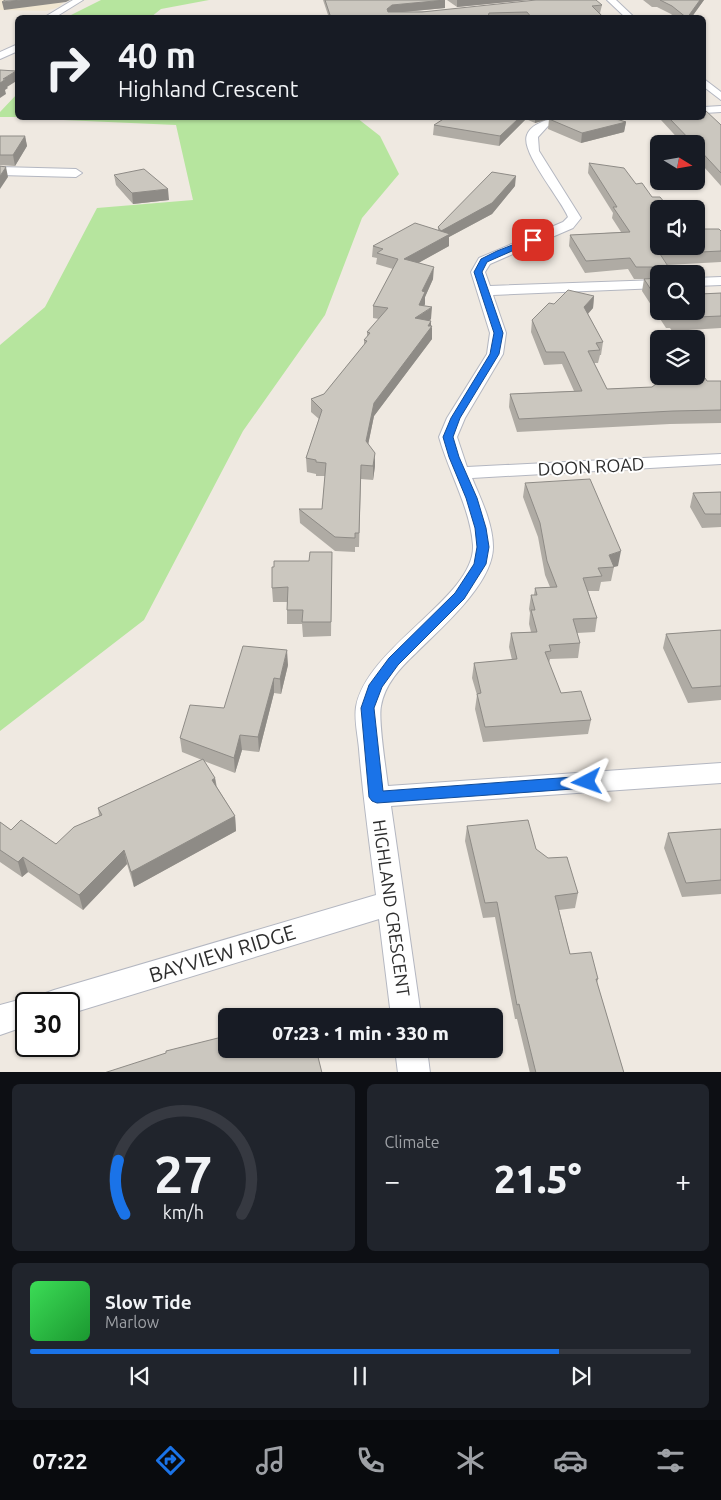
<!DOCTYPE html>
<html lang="en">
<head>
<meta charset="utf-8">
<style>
	body { margin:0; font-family:Ubuntu,sans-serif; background:#20242c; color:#f1f3f6; height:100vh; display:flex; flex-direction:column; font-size:19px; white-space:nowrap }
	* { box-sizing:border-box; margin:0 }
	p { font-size:16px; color:#9ea1a6 }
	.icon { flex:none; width:28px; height:28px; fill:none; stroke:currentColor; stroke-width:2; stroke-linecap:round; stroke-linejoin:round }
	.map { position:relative; height:1072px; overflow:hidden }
	.details { display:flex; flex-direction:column; gap:12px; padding:12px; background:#0d0f14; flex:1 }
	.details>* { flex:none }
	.guide { position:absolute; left:15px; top:15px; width:691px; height:105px; border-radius:8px; box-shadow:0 1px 4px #0004; background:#171b24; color:#f1f3f6; overflow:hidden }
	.needle { width:32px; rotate:101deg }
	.buttons { position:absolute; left:650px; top:135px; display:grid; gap:10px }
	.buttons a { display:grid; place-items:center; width:55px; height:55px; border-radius:8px; background:#171b24; box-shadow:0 1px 4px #0004; font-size:25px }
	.speed { position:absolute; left:15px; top:992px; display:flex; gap:10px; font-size:25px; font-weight:700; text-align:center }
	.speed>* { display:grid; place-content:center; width:65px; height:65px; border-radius:50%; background:#171b24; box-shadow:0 1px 4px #0004; line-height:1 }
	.speed .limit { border:2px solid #111; border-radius:8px; background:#fff; color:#111 }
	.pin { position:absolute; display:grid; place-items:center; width:42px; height:42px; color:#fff; margin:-21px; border-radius:10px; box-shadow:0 2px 8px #0006 }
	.me { position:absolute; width:55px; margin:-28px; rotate:266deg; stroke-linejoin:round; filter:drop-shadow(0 0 4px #0008) }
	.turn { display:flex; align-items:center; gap:18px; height:105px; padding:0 20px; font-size:22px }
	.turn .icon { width:65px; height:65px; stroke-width:2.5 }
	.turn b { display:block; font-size:35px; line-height:42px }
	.big { font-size:38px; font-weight:800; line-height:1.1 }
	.details .card { flex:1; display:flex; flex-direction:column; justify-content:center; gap:8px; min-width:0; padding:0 18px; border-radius:8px; background:#20242c }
	.details .dial { align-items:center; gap:0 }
	.dial svg { height:130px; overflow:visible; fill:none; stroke:#363941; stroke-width:7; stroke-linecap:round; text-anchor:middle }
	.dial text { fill:#f1f3f6; stroke:none }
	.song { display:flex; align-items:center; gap:15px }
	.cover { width:60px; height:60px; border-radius:8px; background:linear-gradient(135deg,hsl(130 70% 55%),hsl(130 70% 35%)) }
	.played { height:5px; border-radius:2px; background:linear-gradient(90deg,#1a73e8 80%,#363941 80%) }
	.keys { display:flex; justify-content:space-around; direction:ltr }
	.heat { display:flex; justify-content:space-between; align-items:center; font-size:28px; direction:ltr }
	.details .tiles { flex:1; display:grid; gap:12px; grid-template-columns:1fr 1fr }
	.card:last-child { grid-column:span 2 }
	.trip { position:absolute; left:218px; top:1008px; width:285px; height:50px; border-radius:8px; background:#171b24; box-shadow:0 1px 4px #0004; font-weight:800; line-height:50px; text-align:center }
	.dock { display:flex; height:80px; justify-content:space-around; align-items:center; background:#090b0e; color:#9ea1a6 }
	.dock .icon { width:35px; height:35px }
	.dock .active { color:#1a73e8 }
	.dock b { font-size:22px; color:#f1f3f6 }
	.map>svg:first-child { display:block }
</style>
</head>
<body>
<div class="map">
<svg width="721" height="1073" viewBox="0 0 721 1073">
	<rect width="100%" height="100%" fill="#efe9e1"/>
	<path fill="#f0e6d1" d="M 0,0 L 65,0 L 59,7 L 46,11 L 0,10 Z"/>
	<path fill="#b6e59e" d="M 101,0 L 209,0 L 161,9 L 151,17 L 67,17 Z
		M 17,94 L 17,117 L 0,117 L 0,112 Z
		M 18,118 L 357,118 L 380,136 L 399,174 L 362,218 L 325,315 L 243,431 L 144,620 L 0,731 L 0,345 L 45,307 L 97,208 L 193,200 L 176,125 Z"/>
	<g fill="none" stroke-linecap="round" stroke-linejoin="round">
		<g stroke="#b4b7c1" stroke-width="2">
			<path id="street" d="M 73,0 L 83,0 L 54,18 L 43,18 Z
				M 607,0 L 616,0 L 635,18 L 626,18 Z
				M 18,44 L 18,51 L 0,59 L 0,52 Z
				M 704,79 L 721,92 L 721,100 L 704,87 Z
				M 721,106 L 721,112 L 704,113 L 704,107 Z
				M 556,118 L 571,118 L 570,120 L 548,126 L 538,137 L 539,151 L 581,218 L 573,228 L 490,264 L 485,272 L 490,286 L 659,280 L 659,288 L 493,295 L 506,333 L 503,354 L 465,418 L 457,437 L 467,467 L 721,454 L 721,464 L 472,478 C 481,499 493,524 493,547 C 493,584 440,629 416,653 C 400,668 385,684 381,706 C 378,719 386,770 388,786 L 721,763 L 721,783 L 391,806 L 421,1016 L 391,1016 L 379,919 L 69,1014 L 69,1004 L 39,1004 L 43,994 L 54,990 L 376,895 C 370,846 363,798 359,749 C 358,736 354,720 356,707 C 367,646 476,597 473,545 C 470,507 449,473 439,437 L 447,418 L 487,354 L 490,333 L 471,272 L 479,258 L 563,222 L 568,217 C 561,199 520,152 527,135 C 531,124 546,120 556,118 Z
				M 0,167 L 76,169 L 82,173 L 76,177 L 0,175 Z
				M 721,277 L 721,285 L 696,286 L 696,278 Z
				M 26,998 L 38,1004 L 26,1004 L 26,1026 L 0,1035 L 0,1005 Z
				M 395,1049 L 427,1049 L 430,1073 L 398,1073 Z"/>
		</g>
		<use href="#street" fill="#fff" fill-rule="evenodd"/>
	</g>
	<path fill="#afaba4" d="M 323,0 L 445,0 L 445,8 L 404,12 L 602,5 L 600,13 L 604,18 L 329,18 Z
		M 447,0 L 528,0 L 457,7 Z
		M 643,0 L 704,0 L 691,18 L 675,18 L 671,14 L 657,7 L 652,7 Z
		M 445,118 L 552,118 L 535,123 L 526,119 L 499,146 L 433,135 L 434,125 Z
		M 662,118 L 704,118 L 721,125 L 721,186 L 696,158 L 696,144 L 683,144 L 661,120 Z
		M 549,119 L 626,122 L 624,132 L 581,143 L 548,129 Z
		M 0,136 L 25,136 L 27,146 L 15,166 L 0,165 Z
		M 589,163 L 659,246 L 721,231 L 721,262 L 667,265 L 673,274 L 659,274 L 659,311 L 696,311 L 700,294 L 721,293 L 721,328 L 672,331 L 670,328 L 666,328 L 642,291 L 644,279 L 634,279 L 628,269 L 585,273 L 569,246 L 570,235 L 621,232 L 612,218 L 613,213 L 588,173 Z
		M 114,175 L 169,200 L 133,204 L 116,185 Z
		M 515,186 L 492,214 L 449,237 L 449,246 L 418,263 L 433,279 L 425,297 L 425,304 L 424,306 L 431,319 L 429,321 L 431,326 L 432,339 L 374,416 L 368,444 L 375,466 L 373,480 L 361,479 L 359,547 L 355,547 L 355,552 L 335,551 L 300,523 L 299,509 L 322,509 L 325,476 L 316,476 L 316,474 L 307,472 L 306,458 L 319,419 L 311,412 L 311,399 L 324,394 L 364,345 L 364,340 L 367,337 L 367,332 L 379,319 L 373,318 L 373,306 L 393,269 L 376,264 L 377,258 L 372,257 L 373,246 L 438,231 L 438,227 Z
		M 594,296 L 593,308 L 588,314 L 603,342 L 601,355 L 600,355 L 598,363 L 594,363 L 607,389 L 652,387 L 707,381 L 721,381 L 721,423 L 670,424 L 517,432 L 509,407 L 510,394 L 574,391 L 562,364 L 544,365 L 531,332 L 532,320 L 554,304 Z
		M 525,483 L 618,566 L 614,567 L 611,581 L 601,582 L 599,591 L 588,591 L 597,618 L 595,632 L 577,633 L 580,643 L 578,658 L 550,659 L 549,663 L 561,693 L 591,720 L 588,734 L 483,742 L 475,709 L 477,695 L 472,678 L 474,663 L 512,660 L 509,647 L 511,633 L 531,632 L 529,624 L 530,613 L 529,609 L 531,595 L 534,595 L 535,588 L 550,587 L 545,575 L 538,537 L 523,497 Z
		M 721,492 L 721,528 L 721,527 L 702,528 L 690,507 L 693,493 Z
		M 332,552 L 331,636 L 303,637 L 302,624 L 287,624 L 287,602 L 273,602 L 272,588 L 309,561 Z
		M 721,630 L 721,700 L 688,703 L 663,648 L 666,634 Z
		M 288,665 L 281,694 L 274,693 L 259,752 L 242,750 L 235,773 L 204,761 L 215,778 L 217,787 L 235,816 L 236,831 L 134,887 L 127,864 L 83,910 L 28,872 L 22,877 L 0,862 L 0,822 L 11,830 L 56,844 L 99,816 L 98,808 L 202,760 L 182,752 L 180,738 L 224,708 Z
		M 467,826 L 536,849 L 578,893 L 575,908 L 559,910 L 570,954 L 598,979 L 597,983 L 624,1073 L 530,1073 L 517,1019 L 515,1019 L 495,917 L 483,918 L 465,841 Z
		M 721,829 L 721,894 L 682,897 L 664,848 L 668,833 Z"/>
	<path fill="#8e8b86" d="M 21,0 L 70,0 L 66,2 L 4,10 L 2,2 Z
		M 445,0 L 445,8 L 392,13 L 387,16 L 387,9 L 392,5 Z
		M 457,0 L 528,0 L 457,7 Z
		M 700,0 L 704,0 L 691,18 L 687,18 Z
		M 16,71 L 18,80 L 7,87 L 8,88 L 5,90 L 6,94 L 0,98 L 0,83 L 3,79 Z
		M 519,118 L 526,118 L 526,119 L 499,146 L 500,136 Z
		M 535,118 L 552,118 L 535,123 Z
		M 626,122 L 624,132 L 581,143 L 582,133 Z
		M 25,136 L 27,146 L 15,166 L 13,155 Z
		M 6,167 L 8,177 L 0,189 L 0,176 Z
		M 516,176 L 515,186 L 492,214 L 449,237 L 449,246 L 404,271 L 404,259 L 441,239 L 441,231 Z
		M 168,189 L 169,200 L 133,204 L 132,193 Z
		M 434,267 L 433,279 L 425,297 L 425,304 L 419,316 L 432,307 L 431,319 L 415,331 L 415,318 L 422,291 Z
		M 594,296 L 593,308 L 583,319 L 584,307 Z
		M 431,321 L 431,328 L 432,326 L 432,339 L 374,416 L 366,455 L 366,441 L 374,403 Z
		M 375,453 L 375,466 L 373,480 L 373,466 Z
		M 621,551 L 618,566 L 613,567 L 609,555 Z
		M 287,650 L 288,665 L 281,694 L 280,679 Z
		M 274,678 L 274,693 L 259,752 L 258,737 Z
		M 240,735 L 242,750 L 235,773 L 234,758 Z
		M 215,778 L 217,793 L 212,780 Z
		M 235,816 L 236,831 L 134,887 L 131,872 Z
		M 124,850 L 127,864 L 83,910 L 79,895 Z
		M 23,857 L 28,872 L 22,877 L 18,862 Z"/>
	<path fill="#cbc7bf" stroke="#8e8b86" d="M 5,0 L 21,0 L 2,2 Z
		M 325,0 L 445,0 L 392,5 L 387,9 L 388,12 L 422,12 L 536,0 L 596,0 L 602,5 L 592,6 L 604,18 L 532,18 L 527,12 L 489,13 L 488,17 L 331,18 Z
		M 660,0 L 700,0 L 687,18 L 672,6 Z
		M 0,70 L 16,71 L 3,79 L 6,79 L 0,83 Z
		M 704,110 L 705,110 L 721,125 L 721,173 L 696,146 L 696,144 L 694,144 L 669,118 L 704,118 Z
		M 445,118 L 519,118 L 500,136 L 434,125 Z
		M 555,118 L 613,118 L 626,122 L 582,133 L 549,119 Z
		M 0,136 L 25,136 L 13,155 L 0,155 Z
		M 589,163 L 624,168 L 636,184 L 642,183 L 652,197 L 660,197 L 670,209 L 659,209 L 659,246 L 696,246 L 696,229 L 719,229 L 721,231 L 721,251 L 660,254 L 673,274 L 662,274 L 662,267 L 636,267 L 630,258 L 586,261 L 570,235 L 630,232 L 613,207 L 617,207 Z
		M 0,166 L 6,167 L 0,176 Z
		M 144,169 L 168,189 L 132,193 L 114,175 Z
		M 492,172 L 516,176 L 492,203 L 441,231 L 438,227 Z
		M 415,223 L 450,234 L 404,259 L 434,267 L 422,291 L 425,292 L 419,305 L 432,307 L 415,318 L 431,321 L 428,326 L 432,326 L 374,403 L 366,441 L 375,453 L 373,466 L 361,465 L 359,533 L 355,533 L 355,538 L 335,537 L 299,509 L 322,509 L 326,463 L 316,462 L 316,460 L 306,458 L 322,410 L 311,399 L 324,394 L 367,341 L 364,340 L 370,333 L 367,332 L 388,308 L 373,306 L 398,259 L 377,253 L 383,249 L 373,246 Z
		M 659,278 L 659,302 L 644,279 Z
		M 568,290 L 594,296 L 584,307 L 603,342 L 596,343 L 600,350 L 588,351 L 607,389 L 652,387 L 664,378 L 681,376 L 696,376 L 696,375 L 705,378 L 707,381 L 721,381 L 721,410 L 673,411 L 519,419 L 510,394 L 582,391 L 564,352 L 546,352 L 532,320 L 549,303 L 554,304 Z
		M 696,292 L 699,292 L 700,294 L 721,293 L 721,316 L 674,318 L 672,316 L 668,316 L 665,311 L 696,311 Z
		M 590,479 L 621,551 L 609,555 L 614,567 L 598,568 L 602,576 L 583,578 L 597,618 L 573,619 L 580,643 L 549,645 L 551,651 L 545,652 L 561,693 L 581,691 L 591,720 L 485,727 L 477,694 L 481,693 L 474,663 L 517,659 L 511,633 L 537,632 L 531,610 L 535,610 L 531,595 L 537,595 L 535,588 L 557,587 L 547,561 L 540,523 L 525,483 Z
		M 721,492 L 721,514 L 705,514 L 693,493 Z
		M 310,552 L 332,552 L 331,622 L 302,622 L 303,610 L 287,610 L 288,587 L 272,588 L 272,567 L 274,567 L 274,561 L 309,561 Z
		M 721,630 L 721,686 L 692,688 L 666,634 Z
		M 243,646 L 287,650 L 280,679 L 274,678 L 258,737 L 240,735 L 234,758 L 180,738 L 190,705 L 224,708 Z
		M 203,759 L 215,778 L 212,780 L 235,816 L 131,872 L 124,850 L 79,895 L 23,857 L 18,862 L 0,850 L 0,822 L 11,830 L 21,820 L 56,844 L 74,827 L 102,815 L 98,808 Z
		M 528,820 L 536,849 L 548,858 L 567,857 L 578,893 L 555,896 L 570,954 L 591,952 L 598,979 L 596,979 L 624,1073 L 536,1073 L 519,1004 L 517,1005 L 497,902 L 485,903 L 467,826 Z
		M 721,829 L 721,880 L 686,883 L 668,833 Z
		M 226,1036 L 226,1049 L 316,1049 L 322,1073 L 104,1073 L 166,1053 L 166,1051 Z"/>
	<path fill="#1a73e8" stroke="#114b97" d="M 530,238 L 537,240 L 487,262 L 482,272 L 503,333 L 499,354 L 460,418 L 453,437 L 459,457 L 477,498 L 486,528 L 489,547 L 486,564 L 464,599 L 398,665 L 382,687 L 374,708 L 383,791 L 587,776 L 592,778 L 594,782 L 592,786 L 587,788 L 377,803 L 372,801 L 369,797 L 361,708 L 369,685 L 389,658 L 455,593 L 474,564 L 477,547 L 475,528 L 466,498 L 449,457 L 443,437 L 451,418 L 490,354 L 494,333 L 474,272 L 481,259 L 497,251 Z"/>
	<g text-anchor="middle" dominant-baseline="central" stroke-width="4" stroke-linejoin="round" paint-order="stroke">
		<g font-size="18" fill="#2e2e2e" stroke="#fff">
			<text transform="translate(591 466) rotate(-3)">DOON ROAD</text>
			<text transform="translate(392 908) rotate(82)">HIGHLAND CRESCENT</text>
		</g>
		<g font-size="21" fill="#2e2e2e" stroke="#fff">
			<text transform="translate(222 953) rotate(-17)">BAYVIEW RIDGE</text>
		</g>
	</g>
</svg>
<div class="buttons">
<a><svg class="needle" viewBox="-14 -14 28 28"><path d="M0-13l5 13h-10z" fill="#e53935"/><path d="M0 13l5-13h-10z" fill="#9ea1a6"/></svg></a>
<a><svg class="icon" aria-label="sound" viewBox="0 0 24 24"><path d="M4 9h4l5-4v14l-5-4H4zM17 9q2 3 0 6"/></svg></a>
<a><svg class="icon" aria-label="search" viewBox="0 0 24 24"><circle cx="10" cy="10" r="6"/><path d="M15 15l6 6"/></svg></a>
<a><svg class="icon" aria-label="layers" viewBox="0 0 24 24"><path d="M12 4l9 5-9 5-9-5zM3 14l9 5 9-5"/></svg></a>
</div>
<div class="speed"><div class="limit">30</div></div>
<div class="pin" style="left:533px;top:240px;background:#d93025"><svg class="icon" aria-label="arrive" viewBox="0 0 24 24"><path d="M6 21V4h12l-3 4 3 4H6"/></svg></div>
<svg class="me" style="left:587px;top:782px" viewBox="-20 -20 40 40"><path d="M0-17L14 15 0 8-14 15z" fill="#1a73e8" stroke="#fff" stroke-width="4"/></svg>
<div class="trip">07:23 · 1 min · 330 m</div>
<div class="guide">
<div class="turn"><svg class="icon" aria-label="right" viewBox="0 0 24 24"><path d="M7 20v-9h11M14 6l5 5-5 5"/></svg><div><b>40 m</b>Highland Crescent</div></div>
</div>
</div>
<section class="details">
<div class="tiles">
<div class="card dial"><svg viewBox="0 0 100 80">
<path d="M14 69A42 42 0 1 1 86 69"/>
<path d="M14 69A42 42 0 0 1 10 36" stroke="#1a73e8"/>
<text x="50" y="56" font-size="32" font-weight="700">27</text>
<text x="50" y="72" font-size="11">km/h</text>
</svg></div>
<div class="card"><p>Climate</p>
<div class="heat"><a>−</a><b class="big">21.5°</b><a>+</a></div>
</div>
<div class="card">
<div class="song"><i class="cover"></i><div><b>Slow Tide</b><p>Marlow</p></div></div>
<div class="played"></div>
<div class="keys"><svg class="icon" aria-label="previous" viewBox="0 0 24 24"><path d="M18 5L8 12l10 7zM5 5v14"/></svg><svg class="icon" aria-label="pause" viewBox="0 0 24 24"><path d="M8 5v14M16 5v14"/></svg><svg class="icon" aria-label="next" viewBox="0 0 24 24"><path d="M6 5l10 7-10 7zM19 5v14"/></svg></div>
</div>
</div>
</section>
<nav class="dock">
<b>07:22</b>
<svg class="icon active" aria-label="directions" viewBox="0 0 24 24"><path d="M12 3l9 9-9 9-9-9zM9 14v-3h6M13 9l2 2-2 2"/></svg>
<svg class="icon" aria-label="music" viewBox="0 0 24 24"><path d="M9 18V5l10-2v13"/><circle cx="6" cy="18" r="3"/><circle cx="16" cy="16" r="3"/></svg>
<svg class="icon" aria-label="phone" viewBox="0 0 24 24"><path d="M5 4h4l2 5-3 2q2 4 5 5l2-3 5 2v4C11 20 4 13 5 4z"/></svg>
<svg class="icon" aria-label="climate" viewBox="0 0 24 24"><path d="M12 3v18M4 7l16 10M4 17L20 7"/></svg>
<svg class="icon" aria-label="car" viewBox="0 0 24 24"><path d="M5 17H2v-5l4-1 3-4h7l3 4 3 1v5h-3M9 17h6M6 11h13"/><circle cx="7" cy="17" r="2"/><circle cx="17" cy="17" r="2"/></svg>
<svg class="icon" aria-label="filters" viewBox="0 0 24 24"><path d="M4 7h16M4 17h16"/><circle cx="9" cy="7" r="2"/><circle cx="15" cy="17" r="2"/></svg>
</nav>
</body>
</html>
